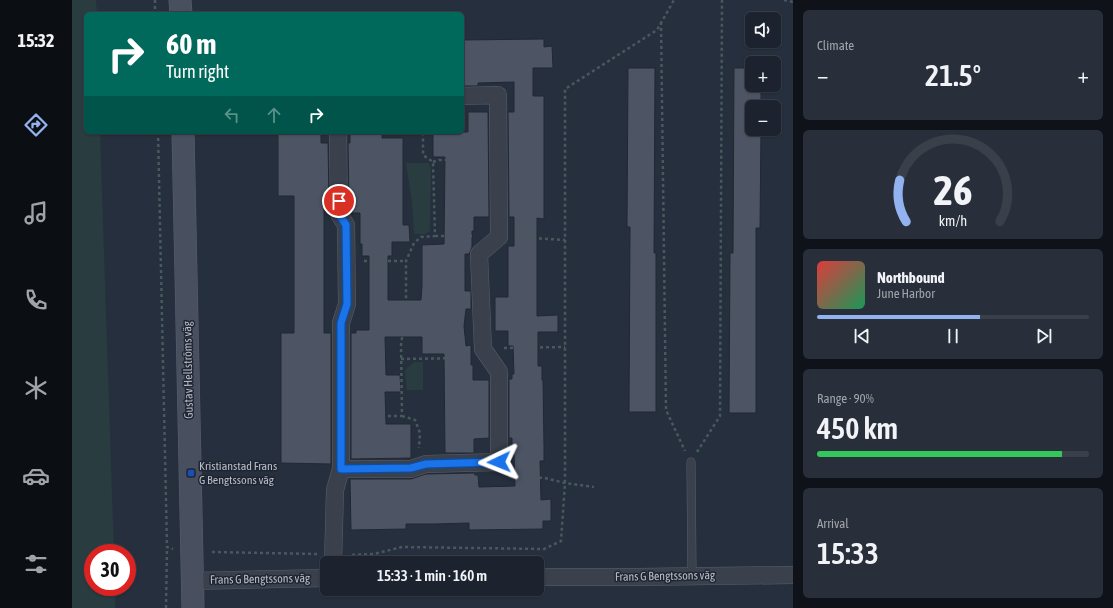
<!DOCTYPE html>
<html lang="en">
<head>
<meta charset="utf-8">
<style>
	body { margin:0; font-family:"Asap Condensed",sans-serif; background:#292f3a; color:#f1f3f6; height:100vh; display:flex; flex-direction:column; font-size:15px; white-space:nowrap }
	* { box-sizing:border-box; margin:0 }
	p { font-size:13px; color:#a0a4aa }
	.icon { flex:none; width:22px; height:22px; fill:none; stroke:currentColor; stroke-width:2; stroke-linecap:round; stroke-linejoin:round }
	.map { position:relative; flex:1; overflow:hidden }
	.details { display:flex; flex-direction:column; gap:10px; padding:10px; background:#0f1319; width:320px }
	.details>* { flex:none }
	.hud { position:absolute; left:12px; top:12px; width:380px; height:122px; border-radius:6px; box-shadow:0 1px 3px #0004,0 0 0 1px #3a404a; background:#00695c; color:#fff; overflow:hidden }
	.buttons { position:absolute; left:673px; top:12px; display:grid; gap:8px }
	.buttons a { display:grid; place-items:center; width:36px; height:36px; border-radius:6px; background:#1c232e; box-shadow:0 1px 3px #0004,0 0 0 1px #3a404a; font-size:20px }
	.speed { position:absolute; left:12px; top:544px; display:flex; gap:8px; font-size:20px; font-weight:700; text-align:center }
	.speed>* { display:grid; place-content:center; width:52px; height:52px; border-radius:50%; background:#1c232e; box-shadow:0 1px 3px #0004,0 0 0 1px #3a404a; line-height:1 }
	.speed .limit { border:6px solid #d22; background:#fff; color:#111 }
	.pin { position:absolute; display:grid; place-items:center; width:34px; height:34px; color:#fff; margin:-17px; border:2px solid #fff; border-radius:50%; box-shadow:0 1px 4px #0007 }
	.me { position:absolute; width:44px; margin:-22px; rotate:268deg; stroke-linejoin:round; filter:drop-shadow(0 0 3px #0008) }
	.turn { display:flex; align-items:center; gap:14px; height:84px; padding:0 16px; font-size:18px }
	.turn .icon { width:52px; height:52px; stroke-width:2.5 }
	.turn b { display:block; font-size:28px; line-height:34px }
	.lanes { display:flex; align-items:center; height:38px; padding:0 16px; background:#0003; justify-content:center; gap:20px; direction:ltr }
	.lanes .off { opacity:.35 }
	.big { font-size:30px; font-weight:600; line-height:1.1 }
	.details .tile { flex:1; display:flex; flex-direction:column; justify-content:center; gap:6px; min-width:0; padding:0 14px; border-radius:6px; background:#292f3a }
	.details .dial { align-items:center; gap:0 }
	.dial svg { height:104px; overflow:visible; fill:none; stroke:#3a404a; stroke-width:7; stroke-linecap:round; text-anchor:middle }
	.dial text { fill:#f1f3f6; stroke:none }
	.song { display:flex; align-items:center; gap:12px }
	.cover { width:48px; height:48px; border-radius:6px; background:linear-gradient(135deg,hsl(0 70% 55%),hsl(150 70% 35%)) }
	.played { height:4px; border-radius:2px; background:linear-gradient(90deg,#93b2f0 60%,#3a404a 60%) }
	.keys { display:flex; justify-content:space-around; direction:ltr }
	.heat { display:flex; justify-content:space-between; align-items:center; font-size:22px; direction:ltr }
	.charge { height:6px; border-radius:3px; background:linear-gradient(90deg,#34c759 90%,#3a404a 0) }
	.trip { position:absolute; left:248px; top:556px; width:224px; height:40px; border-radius:6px; background:#1c232e; box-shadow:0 1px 3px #0004,0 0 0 1px #3a404a; font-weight:600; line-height:40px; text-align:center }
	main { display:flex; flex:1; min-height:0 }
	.dock { display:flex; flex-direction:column; width:72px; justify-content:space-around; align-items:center; background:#0b0e12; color:#a0a4aa }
	.dock .icon { width:28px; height:28px }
	.dock .current { color:#93b2f0 }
	.dock b { font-size:18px; color:#f1f3f6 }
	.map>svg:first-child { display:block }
</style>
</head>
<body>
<main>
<nav class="dock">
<b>15:32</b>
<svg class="icon current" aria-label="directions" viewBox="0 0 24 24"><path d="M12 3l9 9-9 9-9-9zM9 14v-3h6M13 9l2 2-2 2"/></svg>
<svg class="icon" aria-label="music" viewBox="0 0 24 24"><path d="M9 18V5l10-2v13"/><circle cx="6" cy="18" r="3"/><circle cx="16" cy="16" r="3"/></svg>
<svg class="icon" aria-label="phone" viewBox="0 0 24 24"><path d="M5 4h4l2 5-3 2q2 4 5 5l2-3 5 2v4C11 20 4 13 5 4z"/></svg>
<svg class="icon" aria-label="climate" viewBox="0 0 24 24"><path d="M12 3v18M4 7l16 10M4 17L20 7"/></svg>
<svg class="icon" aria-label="car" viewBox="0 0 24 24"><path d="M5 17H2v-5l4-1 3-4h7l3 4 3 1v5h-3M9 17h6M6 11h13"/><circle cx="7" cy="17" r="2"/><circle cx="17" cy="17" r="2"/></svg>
<svg class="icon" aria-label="filters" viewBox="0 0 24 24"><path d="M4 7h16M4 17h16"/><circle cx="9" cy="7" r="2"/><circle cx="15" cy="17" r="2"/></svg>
</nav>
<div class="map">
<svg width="721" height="608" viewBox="0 0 721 608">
	<rect width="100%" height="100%" fill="#262f3d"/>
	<path fill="#293c3f" d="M 0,0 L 24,0 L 25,14 L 14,14 L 14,132 L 28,132 L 42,553 L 21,553 L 21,587 L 43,587 L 43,608 L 0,608 Z
		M 334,163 L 357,163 L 359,169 L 358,231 L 353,234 L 342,234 L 340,202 Z
		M 342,362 L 351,362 L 351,390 L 335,390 L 333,370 Z"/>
	<path fill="#4d5565" stroke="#212834" d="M 472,39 L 472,47 L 480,46 L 481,68 L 461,68 L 461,96 L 472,96 L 472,219 L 465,218 L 465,316 L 486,315 L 486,332 L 466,332 L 466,366 L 470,366 L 470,380 L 471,380 L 472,447 L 472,461 L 468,461 L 469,500 L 479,499 L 479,521 L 471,521 L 471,529 L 397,530 L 397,523 L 362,524 L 334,524 L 334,529 L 279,530 L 278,479 L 339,479 L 354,474 L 402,473 L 403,475 L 406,475 L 407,487 L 443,486 L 442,454 L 440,454 L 440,438 L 437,438 L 437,379 L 440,379 L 440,374 L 442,374 L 441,346 L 436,346 L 436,331 L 423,331 L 423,297 L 436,297 L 436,246 L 442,246 L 442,217 L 437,217 L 436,112 L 442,112 L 442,82 L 406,83 L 406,86 L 390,86 L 390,40 Z
		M 556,68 L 583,68 L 582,253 L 584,253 L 584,412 L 557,412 L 558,227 L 555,227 Z
		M 662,68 L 680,68 L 680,85 L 689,85 L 689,107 L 680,107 L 680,129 L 689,129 L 688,228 L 684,228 L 684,413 L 657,413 L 658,253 L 661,253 Z
		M 396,112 L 416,112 L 417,217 L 402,217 L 402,231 L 400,231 L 400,247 L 397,254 L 393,254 L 393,291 L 399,291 L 399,309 L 394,309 L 392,326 L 394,346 L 399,345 L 399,365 L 401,365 L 401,380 L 417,380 L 417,438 L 402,439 L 402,453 L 373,453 L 372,354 L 350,354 L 350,337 L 313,337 L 314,375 L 328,375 L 329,392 L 313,392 L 314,424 L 339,424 L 339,458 L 279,459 L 279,333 L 284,333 L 284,330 L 297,330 L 297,256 L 290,256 L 290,244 L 288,244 L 288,213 L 280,213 L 280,202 L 277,202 L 276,143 L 278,143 L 278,134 L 280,134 L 280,132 L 310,132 L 310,138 L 331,138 L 331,225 L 337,225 L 338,242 L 320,242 L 320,256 L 316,256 L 316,300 L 349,300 L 350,286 L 350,245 L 372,244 L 373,157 L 361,157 L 361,132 L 396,132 Z
		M 206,132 L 249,132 L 249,143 L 256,143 L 257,202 L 252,202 L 252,333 L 259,333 L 259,464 L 209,463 L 209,333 L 222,333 L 222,196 L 206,196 Z"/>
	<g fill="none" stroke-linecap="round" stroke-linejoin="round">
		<g stroke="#585f6b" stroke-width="9">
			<path id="lane" d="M 619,462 L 620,576"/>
		</g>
		<g stroke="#585f6b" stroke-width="18">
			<path id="street" d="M 269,469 L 339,469 L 354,464 L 427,462 L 427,372 L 411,349 L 407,254 L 427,237 L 426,95 L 390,96
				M 261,563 L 263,490 L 269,469 L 269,323 L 275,304 L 274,225 L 267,214 L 266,132
				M 465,577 L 566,577 L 721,575
				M 120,581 L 255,578"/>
		</g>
		<g stroke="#585f6b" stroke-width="23">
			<path id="secondary" d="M 108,0 L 109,14
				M 111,132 L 121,608"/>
		</g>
		<path stroke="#48595d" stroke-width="2.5" stroke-dasharray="3 3" stroke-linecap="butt" d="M 83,0 L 83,14
			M 712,0 L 721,2
			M 589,22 L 594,410 L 613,451
			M 86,132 L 95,547
			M 361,162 L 367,160 L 408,160
			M 363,236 L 400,236
			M 443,237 L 493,240
			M 292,261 L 334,261
			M 432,348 L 493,347
			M 329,359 L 396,358
			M 286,416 L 330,416 L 329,345 L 334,311 L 334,261 L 342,243 L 349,237 L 363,236 L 361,162 L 351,155 L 351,132
			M 330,416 L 343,420 L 348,433 L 347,448
			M 625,452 L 648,416 L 650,0
			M 437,476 L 473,478 L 493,483 L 522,487
			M 140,552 L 245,554
			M 280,555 L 302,554 L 330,547 L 472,549 L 489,541 L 493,483 L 493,89 L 585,30 L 602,0
			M 94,608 L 95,547 L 101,549"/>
		<use href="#lane" stroke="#3a414d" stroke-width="8"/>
		<use href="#street" stroke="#3a414d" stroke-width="17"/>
		<use href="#secondary" stroke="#48505f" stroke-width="22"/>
	</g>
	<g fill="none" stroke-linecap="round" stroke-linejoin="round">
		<g stroke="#114b97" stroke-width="10">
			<path id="route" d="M 267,201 L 267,214 L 274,225 L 275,304 L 269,323 L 269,469 L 339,468 L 354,464 L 427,462"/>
		</g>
		<use href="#route" stroke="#1a73e8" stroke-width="7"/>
	</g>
	<rect fill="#1a4fb4" stroke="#1f2632" stroke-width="1.5" x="115" y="469" width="8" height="8" rx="2"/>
	<g text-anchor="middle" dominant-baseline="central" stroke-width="3" stroke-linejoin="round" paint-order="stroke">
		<g font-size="12" fill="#b6bcc8" stroke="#1f2632">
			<text transform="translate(116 370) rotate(-91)">Gustav Hellströms väg</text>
			<text transform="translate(593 576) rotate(-1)">Frans G Bengtssons väg</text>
			<text transform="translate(188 579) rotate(-1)">Frans G Bengtssons väg</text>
		</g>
		<g font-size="12" fill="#b6bcc8" stroke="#1f2632" text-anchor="start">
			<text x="127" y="466">Kristianstad Frans<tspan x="127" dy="14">G Bengtssons väg</tspan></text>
		</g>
	</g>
</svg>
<div class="buttons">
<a><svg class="icon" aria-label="sound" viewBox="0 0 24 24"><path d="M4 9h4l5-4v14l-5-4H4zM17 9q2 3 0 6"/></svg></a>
<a>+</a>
<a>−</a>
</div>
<div class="speed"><div class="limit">30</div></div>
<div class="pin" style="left:267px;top:201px;background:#d93025"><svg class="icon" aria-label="arrive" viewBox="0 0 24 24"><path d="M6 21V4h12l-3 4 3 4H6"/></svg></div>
<svg class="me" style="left:427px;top:462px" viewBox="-20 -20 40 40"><path d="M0-17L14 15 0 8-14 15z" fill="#1a73e8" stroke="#fff" stroke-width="4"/></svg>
<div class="trip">15:33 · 1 min · 160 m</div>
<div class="hud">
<div class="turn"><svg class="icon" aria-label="right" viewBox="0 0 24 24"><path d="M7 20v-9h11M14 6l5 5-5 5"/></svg><div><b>60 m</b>Turn right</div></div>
<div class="lanes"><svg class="icon off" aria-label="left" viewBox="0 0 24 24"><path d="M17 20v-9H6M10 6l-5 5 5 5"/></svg><svg class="icon off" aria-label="ahead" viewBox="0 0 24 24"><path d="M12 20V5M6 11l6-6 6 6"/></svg><svg class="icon" aria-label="right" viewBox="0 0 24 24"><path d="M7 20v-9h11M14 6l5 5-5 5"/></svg></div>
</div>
</div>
<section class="details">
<div class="tile"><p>Climate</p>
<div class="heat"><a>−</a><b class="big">21.5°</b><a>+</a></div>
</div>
<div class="tile dial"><svg viewBox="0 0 100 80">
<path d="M14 69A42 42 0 1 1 86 69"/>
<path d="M14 69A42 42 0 0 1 9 37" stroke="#93b2f0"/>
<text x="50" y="56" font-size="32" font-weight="700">26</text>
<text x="50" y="72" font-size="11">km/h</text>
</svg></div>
<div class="tile">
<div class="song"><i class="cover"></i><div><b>Northbound</b><p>June Harbor</p></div></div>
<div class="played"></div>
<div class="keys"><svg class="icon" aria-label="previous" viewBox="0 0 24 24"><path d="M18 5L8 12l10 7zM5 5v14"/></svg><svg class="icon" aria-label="pause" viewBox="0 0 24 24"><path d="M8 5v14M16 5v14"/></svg><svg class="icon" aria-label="next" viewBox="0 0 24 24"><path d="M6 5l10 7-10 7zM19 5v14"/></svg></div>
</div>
<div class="tile"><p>Range · 90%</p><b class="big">450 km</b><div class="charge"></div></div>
<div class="tile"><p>Arrival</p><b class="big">15:33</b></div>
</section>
</main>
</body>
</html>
